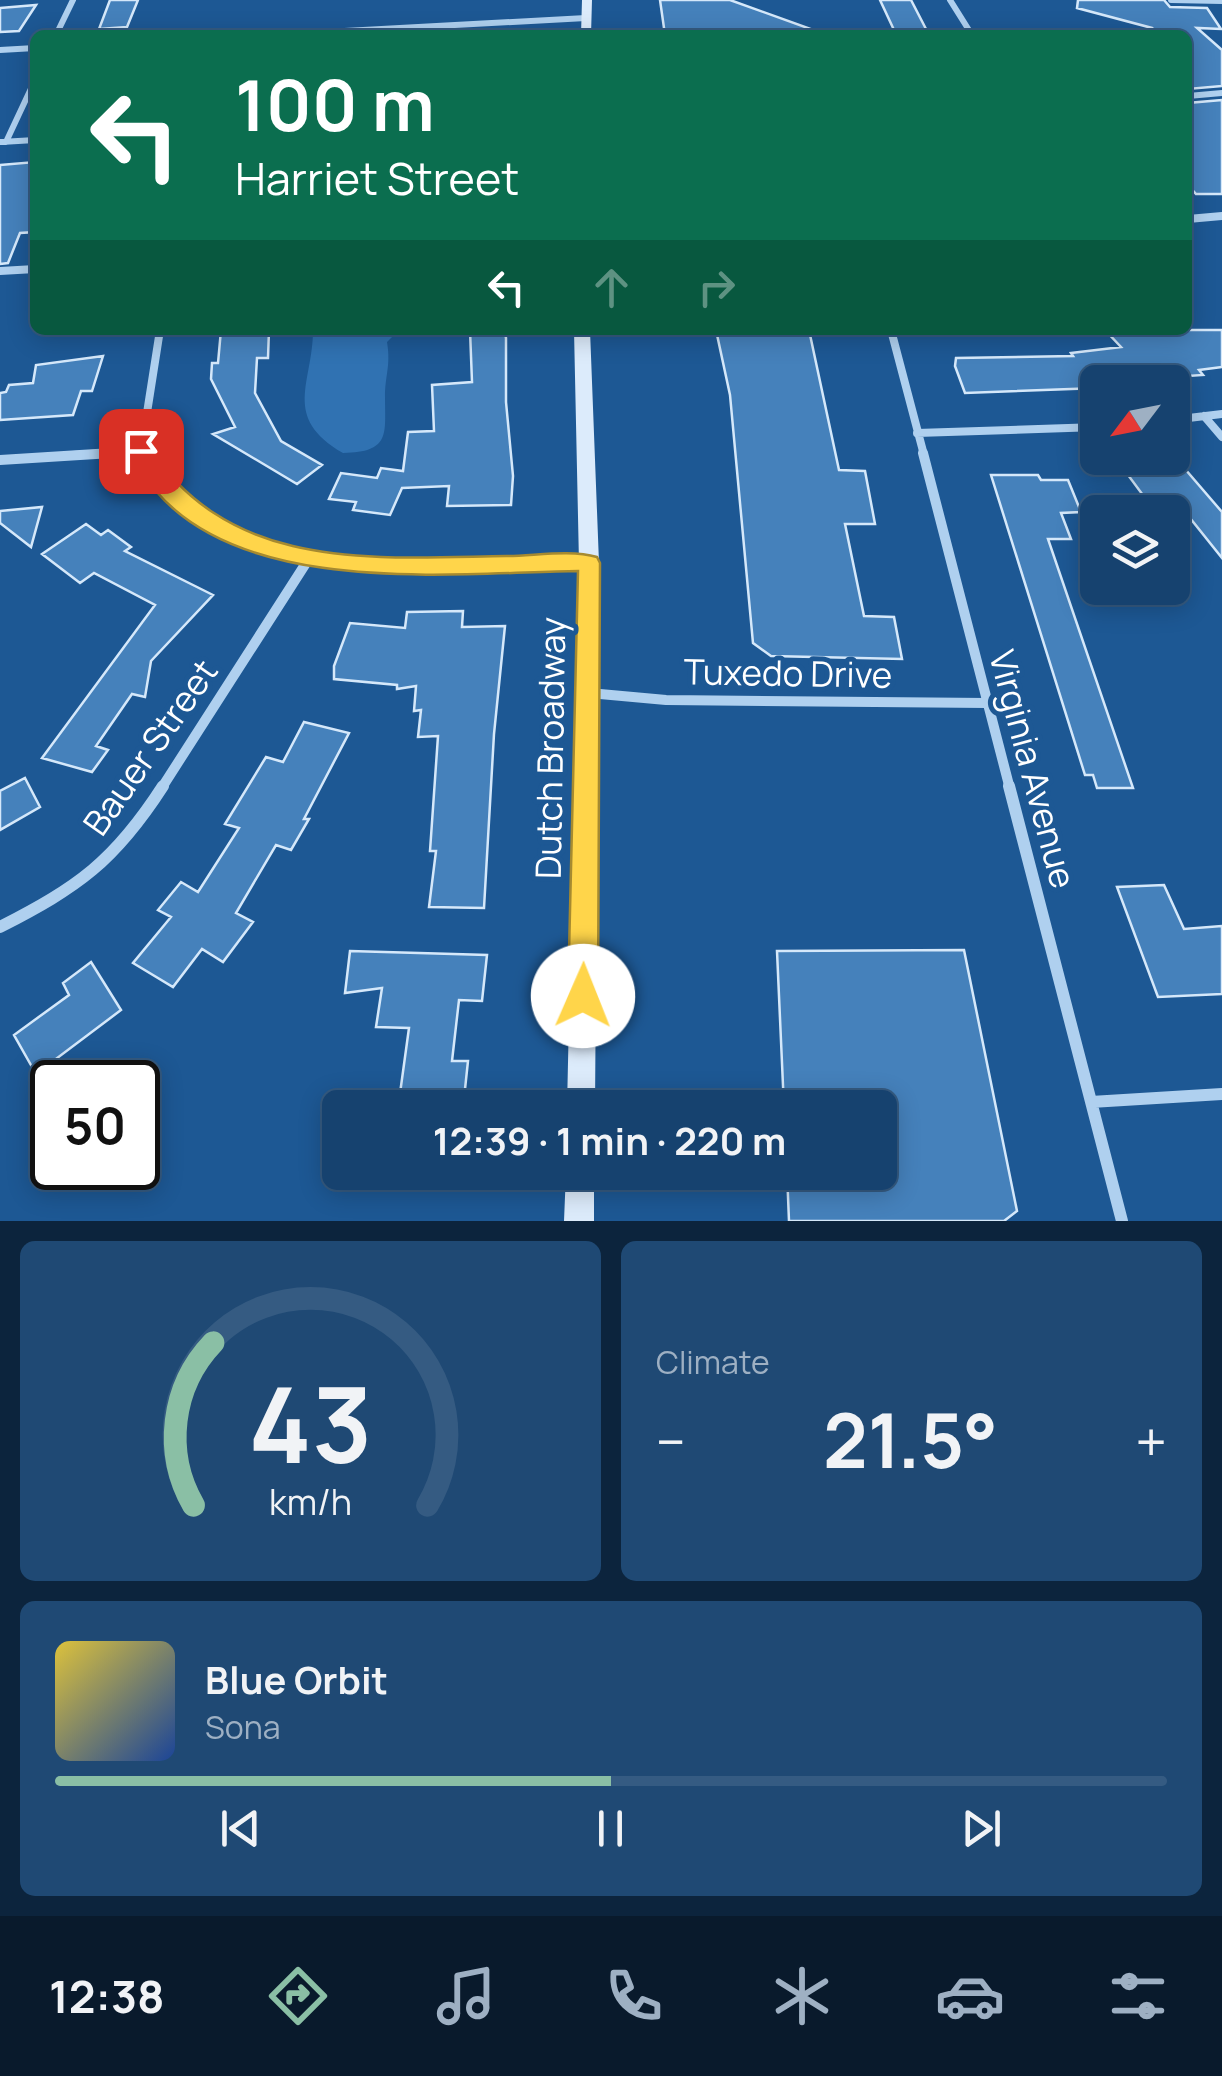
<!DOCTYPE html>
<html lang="en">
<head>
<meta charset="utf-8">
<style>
	body { margin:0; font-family:Manrope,sans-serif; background:#1f4974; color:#f1f3f6; height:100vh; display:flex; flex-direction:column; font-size:38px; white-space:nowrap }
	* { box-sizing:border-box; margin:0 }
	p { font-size:32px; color:#9eb0c3 }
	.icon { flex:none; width:55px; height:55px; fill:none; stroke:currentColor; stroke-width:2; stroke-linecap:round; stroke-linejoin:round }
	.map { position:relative; height:1221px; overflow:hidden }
	.sheet { display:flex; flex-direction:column; gap:20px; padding:20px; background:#0c243d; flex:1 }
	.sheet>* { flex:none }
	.top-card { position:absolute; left:30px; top:30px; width:1162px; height:305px; border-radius:15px; box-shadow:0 5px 25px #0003,0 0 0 2px #355b82; background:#0b6e4f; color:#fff; overflow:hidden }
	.needle { width:65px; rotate:238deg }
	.tools { position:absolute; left:1080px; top:365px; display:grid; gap:20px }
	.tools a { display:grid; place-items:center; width:110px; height:110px; border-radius:15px; background:#16426f; box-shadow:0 5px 25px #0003,0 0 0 2px #355b82; font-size:50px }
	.speed { position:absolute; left:30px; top:1060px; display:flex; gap:20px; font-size:50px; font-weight:700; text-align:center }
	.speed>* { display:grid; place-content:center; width:130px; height:130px; border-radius:50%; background:#16426f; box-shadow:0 5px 25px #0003,0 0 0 2px #355b82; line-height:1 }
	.speed .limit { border:5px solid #111; border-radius:15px; background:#fff; color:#111 }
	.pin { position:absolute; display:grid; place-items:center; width:85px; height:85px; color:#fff; margin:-42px; border-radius:20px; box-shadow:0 5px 15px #0006 }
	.me { position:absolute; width:110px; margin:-55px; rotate:1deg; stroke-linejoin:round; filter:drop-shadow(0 0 8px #0008) }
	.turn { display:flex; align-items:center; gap:35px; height:210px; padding:0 40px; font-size:45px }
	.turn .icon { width:130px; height:130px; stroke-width:2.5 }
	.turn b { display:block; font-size:70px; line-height:85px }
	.lanes { display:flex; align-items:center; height:95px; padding:0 40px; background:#0003; justify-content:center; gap:50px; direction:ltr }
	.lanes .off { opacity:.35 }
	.big { font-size:75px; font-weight:700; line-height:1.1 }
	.sheet .tile { flex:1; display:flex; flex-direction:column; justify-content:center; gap:15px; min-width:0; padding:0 35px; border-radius:15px; background:#1f4974 }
	.sheet .dial { align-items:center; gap:0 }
	.dial svg { height:260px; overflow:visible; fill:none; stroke:#355b82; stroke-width:7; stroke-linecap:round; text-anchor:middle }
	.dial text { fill:#f1f3f6; stroke:none }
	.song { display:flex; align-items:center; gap:30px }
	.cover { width:120px; height:120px; border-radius:15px; background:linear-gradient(135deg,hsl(50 70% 55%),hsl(220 70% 35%)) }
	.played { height:10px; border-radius:5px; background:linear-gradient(90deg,#8abfa5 50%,#355b82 50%) }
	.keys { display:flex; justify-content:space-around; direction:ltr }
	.heat { display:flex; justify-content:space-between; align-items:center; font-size:55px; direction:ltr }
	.sheet .tiles { flex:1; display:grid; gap:20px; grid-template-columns:1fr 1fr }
	.tile:last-child { grid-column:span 2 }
	.trip { position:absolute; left:322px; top:1090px; width:575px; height:100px; border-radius:15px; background:#16426f; box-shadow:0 5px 25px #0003,0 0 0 2px #355b82; font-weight:700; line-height:100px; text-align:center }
	.menu { display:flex; height:160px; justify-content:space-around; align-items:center; background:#091a2c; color:#9eb0c3 }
	.menu .icon { width:70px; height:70px }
	.menu .current { color:#8abfa5 }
	.menu b { font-size:45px; color:#f1f3f6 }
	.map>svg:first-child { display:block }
</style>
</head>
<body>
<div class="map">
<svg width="1222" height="1221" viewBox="0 0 1222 1221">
	<rect width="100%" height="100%" fill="#1d5894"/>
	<path fill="#3072b2" d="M 313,330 L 399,330 L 387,342 C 391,366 385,375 385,397 C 385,434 391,452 343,453 C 281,417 313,383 313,330 Z"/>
	<path fill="#4581bb" stroke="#d5e8fa" stroke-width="2.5" d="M 110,0 L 138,0 L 127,27 L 99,29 Z
		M 660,0 L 730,0 L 819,32 L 818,35 L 665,35 Z
		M 880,0 L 911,0 L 926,29 L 894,30 Z
		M 1078,0 L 1164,0 L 1170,7 L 1207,8 L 1221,29 L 1197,28 L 1222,50 L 1222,86 L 1188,89 L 1188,35 L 1160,35 L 1152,28 L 1077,8 Z
		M 36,5 L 19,31 L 0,32 L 0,8 Z
		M 1222,100 L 1222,194 L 1196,194 L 1188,185 L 1188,103 Z
		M 35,162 L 35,232 L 20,233 L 8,263 L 0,264 L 0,165 Z
		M 221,330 L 269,330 L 268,358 L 257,358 L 255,393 L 281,441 L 322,465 L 297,484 L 213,434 L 235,427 L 211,379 L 212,363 L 218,363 Z
		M 470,330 L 504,330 L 506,338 L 506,402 L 513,476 L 511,505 L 447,506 L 449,486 L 402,488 L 390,515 L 353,510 L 356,502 L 329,499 L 341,473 L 377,478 L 381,468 L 403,471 L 408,432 L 434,431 L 432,385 L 472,382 Z
		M 716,330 L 809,330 L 839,470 L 865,471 L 875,524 L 845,524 L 864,616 L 894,617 L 902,659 L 771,656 L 753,643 L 730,395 Z
		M 1105,330 L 1222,330 L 1222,367 L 1199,370 L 1203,375 L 1098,382 L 1098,388 L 965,393 L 955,366 L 956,358 L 1073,356 L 1071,353 L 1121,347 Z
		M 103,356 L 92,391 L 81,391 L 73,415 L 0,420 L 0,393 L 6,392 L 9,385 L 33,383 L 36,365 Z
		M 1179,462 L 1222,512 L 1222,558 L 1174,498 L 1148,502 L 1128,475 L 1140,473 L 1136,468 Z
		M 991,475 L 1038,475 L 1041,480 L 1068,480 L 1081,512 L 1061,513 L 1071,539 L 1048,539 L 1133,788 L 1097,788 L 1093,775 L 1085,775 Z
		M 42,507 L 31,547 L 0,523 L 0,511 Z
		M 86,524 L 101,535 L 108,530 L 131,547 L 125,551 L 213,595 L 151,661 L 145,697 L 132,694 L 96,746 L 108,750 L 92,772 L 42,758 L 155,605 L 94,573 L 80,583 L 42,554 Z
		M 463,611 L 462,627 L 505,626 L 494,734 L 484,908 L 429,907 L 436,851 L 430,851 L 438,736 L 418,737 L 421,710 L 414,711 L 416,686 L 397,689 L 397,685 L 334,679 L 334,666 L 350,623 L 405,628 L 407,612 Z
		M 304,722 L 349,733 L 304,819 L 309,819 L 291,850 L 276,845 L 236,913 L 253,922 L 223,962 L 202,949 L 173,987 L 133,963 L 171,917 L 158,910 L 181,882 L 198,892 L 239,828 L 225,824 L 266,757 L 283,762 Z
		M 25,778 L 40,807 L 0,830 L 0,791 Z
		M 1164,885 L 1184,929 L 1222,926 L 1222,994 L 1158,997 L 1117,887 Z
		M 964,950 L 1017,1211 L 1004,1221 L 789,1221 L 787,1172 L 880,1172 L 880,1108 L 784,1108 L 777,951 Z
		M 350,951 L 487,955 L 482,1001 L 459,1000 L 452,1061 L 468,1061 L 463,1108 L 398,1108 L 409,1028 L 376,1027 L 382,988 L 345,993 Z
		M 91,962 L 121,1010 L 36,1074 L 14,1035 L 69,995 L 63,983 Z"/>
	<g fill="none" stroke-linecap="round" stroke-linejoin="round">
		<path stroke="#afd0ef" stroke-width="6" d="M 950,0 L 972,35
			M 1171,0 L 1222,1
			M 56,35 L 73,0
			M 271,35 L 586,18
			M 0,50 L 35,48
			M 1188,96 L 1222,93
			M 1,142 L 35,140
			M 6,142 L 35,80"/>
		<path stroke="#afd0ef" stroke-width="8" d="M 1188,219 L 1222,216
			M 0,271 L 35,269
			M 891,330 L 924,455
			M 1204,416 L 1222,437
			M 1172,420 L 1222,414
			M 917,433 L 1098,427
			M 73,455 L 141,451
			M 144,455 L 141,451 L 160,330"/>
		<path stroke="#afd0ef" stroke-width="10" d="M 142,453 C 230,597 445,568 589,563
			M 923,453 L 1010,789
			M 0,460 L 112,453
			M 589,693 L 666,700 L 987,703
			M 161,789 L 308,560"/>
		<path stroke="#afd0ef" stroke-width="12" d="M 1009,786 L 1122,1221
			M 0,927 C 78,887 114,862 163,786
			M 1091,1102 L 1222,1094"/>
		<path fill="#dcebfb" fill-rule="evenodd" d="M 582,0 L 592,0 L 591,35 L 581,35 Z
			M 574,330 L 590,330 L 599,563 L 595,1108 L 567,1108 L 579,563 Z
			M 566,1172 L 594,1172 L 594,1221 L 564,1221 Z"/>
	</g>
	<path fill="#ffd54a" stroke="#a68a30" stroke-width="2.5" d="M 141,444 L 148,446 C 231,573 373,558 506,556 C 534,556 570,549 597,557 L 600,563 L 598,996 L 594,1006 L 583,1011 L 573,1006 L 568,996 L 578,571 C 453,573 245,597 155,490 C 146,479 139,464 131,451 Z"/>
	<g text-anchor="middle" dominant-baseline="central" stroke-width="10" stroke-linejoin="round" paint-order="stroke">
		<g font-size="35" fill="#fff" stroke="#1d5894">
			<text transform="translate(788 673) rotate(1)">Tuxedo Drive</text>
			<text transform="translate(150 747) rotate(-55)">Bauer Street</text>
			<text transform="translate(550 748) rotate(-89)">Dutch Broadway</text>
			<text transform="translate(1033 769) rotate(75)">Virginia Avenue</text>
		</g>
	</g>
</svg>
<div class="tools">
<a><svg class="needle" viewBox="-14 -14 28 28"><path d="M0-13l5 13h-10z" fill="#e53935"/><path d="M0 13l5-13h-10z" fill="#9eb0c3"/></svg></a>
<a><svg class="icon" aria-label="layers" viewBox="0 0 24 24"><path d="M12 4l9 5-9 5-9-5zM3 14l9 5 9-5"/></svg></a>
</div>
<div class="speed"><div class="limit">50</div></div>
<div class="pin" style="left:141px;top:451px;background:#d93025"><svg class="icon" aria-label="arrive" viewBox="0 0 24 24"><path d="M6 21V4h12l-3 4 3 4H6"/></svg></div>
<svg class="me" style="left:583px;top:996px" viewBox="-20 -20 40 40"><circle r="19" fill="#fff"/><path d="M0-13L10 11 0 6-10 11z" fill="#ffd54a"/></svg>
<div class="trip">12:39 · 1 min · 220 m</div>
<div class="top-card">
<div class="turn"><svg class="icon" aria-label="left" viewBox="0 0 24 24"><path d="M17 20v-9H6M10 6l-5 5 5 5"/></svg><div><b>100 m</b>Harriet Street</div></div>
<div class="lanes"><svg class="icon" aria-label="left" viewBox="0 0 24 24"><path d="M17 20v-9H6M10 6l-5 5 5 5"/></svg><svg class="icon off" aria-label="ahead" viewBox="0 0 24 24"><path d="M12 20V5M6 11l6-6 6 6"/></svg><svg class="icon off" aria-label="right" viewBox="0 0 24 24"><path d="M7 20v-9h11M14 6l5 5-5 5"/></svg></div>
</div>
</div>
<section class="sheet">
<div class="tiles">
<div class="tile dial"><svg viewBox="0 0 100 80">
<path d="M14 69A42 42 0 1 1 86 69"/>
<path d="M14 69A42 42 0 0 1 20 19" stroke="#8abfa5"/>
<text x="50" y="56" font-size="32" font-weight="700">43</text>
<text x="50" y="72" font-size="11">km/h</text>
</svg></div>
<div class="tile"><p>Climate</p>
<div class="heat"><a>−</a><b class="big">21.5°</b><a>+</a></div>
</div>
<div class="tile">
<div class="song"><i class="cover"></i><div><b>Blue Orbit</b><p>Sona</p></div></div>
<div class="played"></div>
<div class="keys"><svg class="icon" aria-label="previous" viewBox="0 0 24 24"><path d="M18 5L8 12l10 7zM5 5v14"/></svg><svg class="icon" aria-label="pause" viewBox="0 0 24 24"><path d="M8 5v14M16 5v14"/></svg><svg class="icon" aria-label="next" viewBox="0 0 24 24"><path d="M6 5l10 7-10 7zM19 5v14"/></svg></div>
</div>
</div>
</section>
<nav class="menu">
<b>12:38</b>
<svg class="icon current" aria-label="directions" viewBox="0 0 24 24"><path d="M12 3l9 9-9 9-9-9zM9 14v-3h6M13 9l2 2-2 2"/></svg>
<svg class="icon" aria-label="music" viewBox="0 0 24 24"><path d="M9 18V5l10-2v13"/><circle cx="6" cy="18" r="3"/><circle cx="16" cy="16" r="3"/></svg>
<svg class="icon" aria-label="phone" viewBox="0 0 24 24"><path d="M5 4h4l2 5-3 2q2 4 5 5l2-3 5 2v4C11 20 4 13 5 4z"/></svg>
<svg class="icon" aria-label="climate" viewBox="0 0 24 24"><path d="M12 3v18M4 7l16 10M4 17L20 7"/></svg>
<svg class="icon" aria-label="car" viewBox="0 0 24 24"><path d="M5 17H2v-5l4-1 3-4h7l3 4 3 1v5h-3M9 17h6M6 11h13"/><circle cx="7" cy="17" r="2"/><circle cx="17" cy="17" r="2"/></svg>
<svg class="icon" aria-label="filters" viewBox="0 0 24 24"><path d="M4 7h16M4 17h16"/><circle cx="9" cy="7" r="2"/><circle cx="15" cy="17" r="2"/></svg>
</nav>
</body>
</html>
